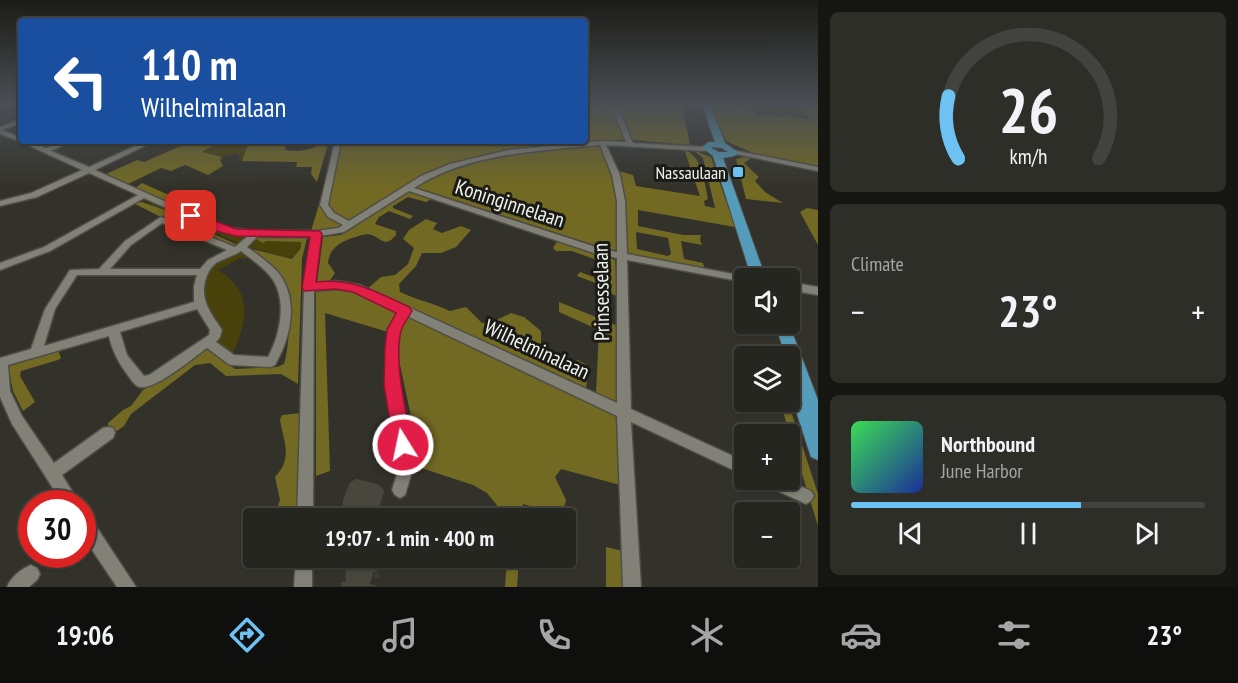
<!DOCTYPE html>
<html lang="en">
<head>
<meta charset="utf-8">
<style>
	body { margin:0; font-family:"PT Sans Narrow",sans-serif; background:#2e2e29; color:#f1f3f6; height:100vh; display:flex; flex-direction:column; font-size:22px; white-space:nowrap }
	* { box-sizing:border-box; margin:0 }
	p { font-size:20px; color:#a4a5a5 }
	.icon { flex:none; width:33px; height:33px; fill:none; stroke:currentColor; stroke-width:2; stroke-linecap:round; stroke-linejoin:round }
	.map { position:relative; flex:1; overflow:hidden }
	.sheet { display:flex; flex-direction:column; gap:12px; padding:12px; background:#151512; width:420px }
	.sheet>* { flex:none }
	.guide { position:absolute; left:18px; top:18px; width:570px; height:126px; border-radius:6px; box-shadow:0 2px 4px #0004,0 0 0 2px #42433e; background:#1a4fa0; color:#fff; overflow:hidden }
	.controls { position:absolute; left:734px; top:268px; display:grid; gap:12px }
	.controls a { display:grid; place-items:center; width:66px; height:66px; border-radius:6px; background:#262620; box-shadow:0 2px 4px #0004,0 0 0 2px #42433e; font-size:30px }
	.speed { position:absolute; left:18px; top:490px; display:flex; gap:12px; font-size:30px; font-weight:700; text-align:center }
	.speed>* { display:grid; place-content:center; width:78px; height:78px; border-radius:50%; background:#262620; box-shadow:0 2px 4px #0004,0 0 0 2px #42433e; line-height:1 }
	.speed .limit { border:9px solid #d22; background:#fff; color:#111 }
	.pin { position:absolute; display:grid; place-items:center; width:51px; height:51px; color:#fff; margin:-26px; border-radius:12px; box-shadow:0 3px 9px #0006 }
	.me { position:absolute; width:66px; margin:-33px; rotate:350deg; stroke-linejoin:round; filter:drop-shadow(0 0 4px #0008) }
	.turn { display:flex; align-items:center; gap:21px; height:126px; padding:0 24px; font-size:27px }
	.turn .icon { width:78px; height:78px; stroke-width:2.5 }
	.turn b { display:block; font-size:42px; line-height:51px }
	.big { font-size:45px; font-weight:800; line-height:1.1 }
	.sheet .tile { flex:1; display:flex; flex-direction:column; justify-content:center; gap:9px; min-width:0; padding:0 21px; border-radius:9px; background:#2e2e29 }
	.sheet .dial { align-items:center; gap:0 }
	.dial svg { height:156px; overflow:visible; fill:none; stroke:#42433e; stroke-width:7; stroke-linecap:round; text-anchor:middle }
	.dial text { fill:#f1f3f6; stroke:none }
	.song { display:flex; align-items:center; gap:18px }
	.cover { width:72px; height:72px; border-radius:9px; background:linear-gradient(135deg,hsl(130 70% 55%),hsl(230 70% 35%)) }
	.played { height:6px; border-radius:3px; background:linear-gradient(90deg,#6dc2f3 65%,#42433e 65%) }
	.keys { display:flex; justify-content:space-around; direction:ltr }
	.heat { display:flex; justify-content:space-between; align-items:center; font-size:33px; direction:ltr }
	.trip { position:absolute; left:243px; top:508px; width:333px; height:60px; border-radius:6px; background:#262620; box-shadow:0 2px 4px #0004,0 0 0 2px #42433e; font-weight:800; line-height:60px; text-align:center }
	.menu { display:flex; height:96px; justify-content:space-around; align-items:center; background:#0f0f0d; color:#a4a5a5 }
	.menu .icon { width:42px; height:42px }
	.menu .selected { color:#6dc2f3 }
	.menu b { font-size:27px; color:#f1f3f6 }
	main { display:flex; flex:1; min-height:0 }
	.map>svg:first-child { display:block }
</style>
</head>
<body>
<main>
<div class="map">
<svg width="818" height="587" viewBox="0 0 818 587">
	<rect width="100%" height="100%" fill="#33322a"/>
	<path fill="#484109" d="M 739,105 L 799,105 L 811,120 L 786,115 L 784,117 L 754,114 L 751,108 L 755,107 Z
		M 223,141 L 255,141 L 249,145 L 242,161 L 237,153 L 222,157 L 202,153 Z
		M 139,198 L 144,198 L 220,231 L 247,238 L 242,245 Z
		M 256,239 L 263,243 L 266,241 L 302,242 L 301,248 L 292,259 L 249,247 Z
		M 242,250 L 247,256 L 244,259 L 240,258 L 218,270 C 255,293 247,323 231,357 L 215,341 L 223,335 C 211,318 193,289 208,269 C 214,259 232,255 242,250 Z"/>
	<path fill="#726923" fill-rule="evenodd" d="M 585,105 L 612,105 L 626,139 L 553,145 L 543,141 L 585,141 Z
		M 617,105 L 682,105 L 690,145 L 633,140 Z
		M 709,105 L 756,107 L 751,109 L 756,115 L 783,117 L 785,115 L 810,120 L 799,105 L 818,105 L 818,168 L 755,154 L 726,141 Z
		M 192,141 L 223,141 L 202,152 L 222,157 L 220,160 L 223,166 L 208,175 L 185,165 L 171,171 L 161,168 L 128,184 L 106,174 L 137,160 L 144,162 Z
		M 255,141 L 267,141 L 286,147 L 285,150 C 295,152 306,151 315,147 C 321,144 322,141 329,141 L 317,182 L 311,174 L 312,167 L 296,167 L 297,162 L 242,161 L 247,147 Z
		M 342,141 L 538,141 L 542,144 C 527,152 484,154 464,160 C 423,172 388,196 354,220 C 342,222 332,213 327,203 Z
		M 596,145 L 601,147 C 617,180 618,212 618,248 L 613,251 L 415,187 C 471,156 533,151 596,145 Z
		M 684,149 C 703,157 704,181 708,199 L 704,201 L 705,206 L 715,208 L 703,158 L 693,150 L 711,157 L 735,227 L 638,210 L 638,226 L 683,235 L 701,235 L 700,240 L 702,245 L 681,241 L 684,259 L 703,263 L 705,270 L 627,253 L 624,205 L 619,171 L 633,175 L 636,186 L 700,196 ZM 636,232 L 668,238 L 671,254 L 668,256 L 637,249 Z
		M 744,157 L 751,158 L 744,163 L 759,177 L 755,181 L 765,192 L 783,203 L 746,199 L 736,159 Z
		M 142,183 L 198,208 L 189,212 L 135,188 Z
		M 409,190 L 434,198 L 426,202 L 408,197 L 393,206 L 393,208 L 413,216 L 410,219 L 389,211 L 379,217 L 375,224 L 396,231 L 396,235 C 383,250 382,236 367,234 C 350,238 330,243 328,263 L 335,273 L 329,282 L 317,283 L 323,237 L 341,235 L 350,230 Z
		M 323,191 C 324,210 320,212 340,223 L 341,227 L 311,231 Z
		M 142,202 L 168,211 L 173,216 L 240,246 L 234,247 L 159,216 L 133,203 Z
		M 807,208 L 818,210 L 818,245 L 800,212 Z
		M 426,219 L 437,223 L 433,229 L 442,233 L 461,226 L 471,230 L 456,247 L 441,253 L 422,253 L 416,266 L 399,284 L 400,292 C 417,300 433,303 450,311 L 466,307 L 482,323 L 492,322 L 511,313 L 524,317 L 541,331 L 541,355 L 565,365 L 578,360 L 585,364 L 588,372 L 586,389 L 366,290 L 381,277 L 395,275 L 401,270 L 408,264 L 414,248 L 403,239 L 409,230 Z
		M 260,236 L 307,238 L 302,259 L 298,384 L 281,374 L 226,376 L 210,363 L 195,365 L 131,414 L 124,426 L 117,431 L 109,431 L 108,423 L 123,410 L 131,406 L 143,390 L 208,348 L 235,369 L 277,367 L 284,364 C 287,354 288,342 289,331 C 296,286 282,274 248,248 L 292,259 L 301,248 L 301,242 L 266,241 L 263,243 L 256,239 Z
		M 558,240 L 615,260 L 617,296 L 606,292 L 606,287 L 577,276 L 580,272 L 604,281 L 605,263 L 572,251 L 556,251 L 553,248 Z
		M 316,289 L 348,290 L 398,312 L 388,332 L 325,313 L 330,471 L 316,476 Z
		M 559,302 L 618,326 L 618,394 L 615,403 L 596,394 L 599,330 L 559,312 Z
		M 406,316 L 616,412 L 620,485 L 561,469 L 555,477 L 566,500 L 562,515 L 523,504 L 522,519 L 508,519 L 487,493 L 473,485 L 409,464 L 417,445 L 395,341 L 399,325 Z
		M 58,350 L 61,358 L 58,360 L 21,371 L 20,376 L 35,402 L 23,411 L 13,391 L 8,365 Z
		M 780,402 L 788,402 L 818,494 L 818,526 Z
		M 302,413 L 300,519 L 273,519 L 280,500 L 275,477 C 293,458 284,443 280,420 L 282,415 Z
		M 606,547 L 623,551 L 625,587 L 606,587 Z
		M 507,558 L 519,558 L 517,587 L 505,587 Z"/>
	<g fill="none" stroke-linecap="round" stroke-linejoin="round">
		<g stroke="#4f4e46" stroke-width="3">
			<path id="minor" d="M 611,105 L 617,105 L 633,143 L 706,147 L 709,149 L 706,151 L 606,145 L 620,175 L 625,201 L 627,254 L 744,276 L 749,279 L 744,279 L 744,282 L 627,260 L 631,409 L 744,461 L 744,475 L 631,422 L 641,587 L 623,587 L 617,416 L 407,316 L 400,329 L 398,348 L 399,385 L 414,465 L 405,495 L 400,498 L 395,495 L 392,490 L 400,465 L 387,385 L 386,348 L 388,329 L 398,312 L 354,291 L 336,289 L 314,291 L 313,519 L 297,519 L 304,288 L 311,237 L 257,237 L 247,247 C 257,254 268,262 277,271 C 300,299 291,337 275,365 L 271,367 L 231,365 L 227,363 L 207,348 C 194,357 155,391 139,387 C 134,385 130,378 127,374 C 118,362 112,350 109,336 L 8,365 L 10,391 L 22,416 L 54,463 L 103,428 L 108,427 L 113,428 L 115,433 L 113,438 L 62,475 L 80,504 L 63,504 L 12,424 L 0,397 L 0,358 L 31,349 L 45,309 L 70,270 L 99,269 L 125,241 L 161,217 L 235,247 L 248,236 L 217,231 L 144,198 L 50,251 L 0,270 L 0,263 L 44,247 L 138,195 L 89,173 L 37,197 L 0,206 L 0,201 L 31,193 L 82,170 L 21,142 L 0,134 L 0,127 L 21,119 L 21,123 L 2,130 L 21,138 L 21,141 L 30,141 L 46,148 L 64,141 L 73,141 L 51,151 L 89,167 L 146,141 L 155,141 L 95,170 L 222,227 L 254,231 L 316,231 L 338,228 L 343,225 L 328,217 L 320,205 L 335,141 L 341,141 L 328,205 L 334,213 L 349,221 L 421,176 L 450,164 L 508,150 L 602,141 L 626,142 ZM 600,145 L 612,175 L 617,201 L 617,252 L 602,249 L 414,188 C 469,153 537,151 600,145 ZM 409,191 L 597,254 L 617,258 L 617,403 L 360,285 L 336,281 L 315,284 L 320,236 L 344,232 ZM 162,223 L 227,250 L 208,260 L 200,269 L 110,269 L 131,245 ZM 241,251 C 252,260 265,268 273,280 C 287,302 280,335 268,357 L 234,355 L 216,342 L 220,337 L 222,330 C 211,313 199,300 206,278 C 208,272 211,267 216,263 C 224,258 234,256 241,251 ZM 77,275 L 197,275 L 194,286 L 194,302 L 44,346 L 55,309 ZM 197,309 L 210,330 L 209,335 L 149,375 L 144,376 L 127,355 L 120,332 Z
				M 733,150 L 818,167 L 818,171 L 731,153 L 729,152 Z
				M 789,282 L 818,287 L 818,295 L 789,290 Z
				M 762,480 L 787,480 L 811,491 L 814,496 L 811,501 L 806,504 L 765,485 Z
				M 82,512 L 88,514 L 136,587 L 117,587 L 82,535 Z
				M 296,558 L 312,558 L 312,587 L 294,587 Z
				M 31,565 L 37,568 L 40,574 L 37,580 L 29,587 L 7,587 C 11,577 21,569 31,565 Z"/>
		</g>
		<g stroke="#4f4e46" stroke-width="2">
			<path id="major" d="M 702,105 L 710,105 L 725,143 L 739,153 L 734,156 L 723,158 L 766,279 L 752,279 L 713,156 L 702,147 L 709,142 L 715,142 ZM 713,147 L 722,148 L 728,152 L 719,152 L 711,148 Z
				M 775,324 L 789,324 L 818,400 L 818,460 L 811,457 L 809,451 L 796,411 L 799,406 L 803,404 L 789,365 L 789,357 L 786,357 Z"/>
		</g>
		<use href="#minor" fill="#828177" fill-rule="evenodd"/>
		<use href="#major" fill="#559bba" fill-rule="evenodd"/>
	</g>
	<path fill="#3e3d35" d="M 385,497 L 379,519 L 343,519 Z
		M 375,558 L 376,564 L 378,563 L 379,578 L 345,581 Z"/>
	<path fill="#32322b" d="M 385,490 L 385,497 L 379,519 L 378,519 L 378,516 Z
		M 374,573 L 375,579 L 373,587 L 371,583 Z"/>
	<path fill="#48473e" stroke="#32322b" stroke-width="1.5" d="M 356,478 L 379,484 L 385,490 L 378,516 L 371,517 L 371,519 L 343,519 L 342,501 L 349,482 Z
		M 344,558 L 375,558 L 375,564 L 378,563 L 378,572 L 374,573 L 371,583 L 383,587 L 341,587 L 340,582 L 345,581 Z"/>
	<linearGradient id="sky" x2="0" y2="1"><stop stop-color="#1c1c17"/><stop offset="0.56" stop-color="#4a4f55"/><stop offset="1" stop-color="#4a4f55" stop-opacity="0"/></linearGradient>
	<rect width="818" height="187" fill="url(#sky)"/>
	<path fill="#e11d48" stroke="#92132f" stroke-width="1.5" d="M 191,212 L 236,229 L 320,231 L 322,234 L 316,282 C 353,278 377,292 409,307 L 412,311 C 409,316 405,322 402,328 C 392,355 407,416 412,445 L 410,451 L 403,454 L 397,451 L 394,445 L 384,385 L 385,348 L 387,330 L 396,313 L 353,292 L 336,289 L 304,291 L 302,288 L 310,237 L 236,236 L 216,231 L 187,218 L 187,213 Z"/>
	<rect fill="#6dc2f3" stroke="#1a1a16" stroke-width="2" x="732" y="166" width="12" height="12" rx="3"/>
	<g text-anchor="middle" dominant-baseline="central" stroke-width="6" stroke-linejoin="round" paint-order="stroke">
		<g font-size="18" fill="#f2f2ec" stroke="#1a1a16" text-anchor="end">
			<text x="726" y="172">Nassaulaan</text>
		</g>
		<g font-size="21" fill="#f2f2ec" stroke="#1a1a16">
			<text transform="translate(510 203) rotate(18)">Koninginnelaan</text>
			<text transform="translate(601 292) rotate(-91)">Prinsesselaan</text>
			<text transform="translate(537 349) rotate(25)">Wilhelminalaan</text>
		</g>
	</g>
</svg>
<div class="controls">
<a><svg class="icon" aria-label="sound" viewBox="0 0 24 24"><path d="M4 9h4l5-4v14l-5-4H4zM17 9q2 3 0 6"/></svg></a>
<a><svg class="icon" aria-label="layers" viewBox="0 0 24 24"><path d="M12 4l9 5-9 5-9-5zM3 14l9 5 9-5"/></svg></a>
<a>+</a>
<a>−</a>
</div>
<div class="speed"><div class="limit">30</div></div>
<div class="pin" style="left:191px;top:216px;background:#d93025"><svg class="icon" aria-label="arrive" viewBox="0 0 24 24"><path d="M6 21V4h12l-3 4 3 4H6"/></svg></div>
<svg class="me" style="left:403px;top:445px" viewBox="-20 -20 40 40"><circle r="17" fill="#e11d48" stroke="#fff" stroke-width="3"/><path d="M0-11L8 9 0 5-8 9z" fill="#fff"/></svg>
<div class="trip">19:07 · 1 min · 400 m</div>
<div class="guide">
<div class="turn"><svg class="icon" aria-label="left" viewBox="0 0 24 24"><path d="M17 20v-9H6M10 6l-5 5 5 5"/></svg><div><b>110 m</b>Wilhelminalaan</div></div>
</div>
</div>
<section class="sheet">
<div class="tile dial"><svg viewBox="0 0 100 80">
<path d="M14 69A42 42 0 1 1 86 69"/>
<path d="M14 69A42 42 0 0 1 9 37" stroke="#6dc2f3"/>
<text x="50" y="56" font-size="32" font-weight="700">26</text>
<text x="50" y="72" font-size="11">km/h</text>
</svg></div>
<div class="tile"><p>Climate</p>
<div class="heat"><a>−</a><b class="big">23°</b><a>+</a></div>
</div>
<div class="tile">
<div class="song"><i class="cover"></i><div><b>Northbound</b><p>June Harbor</p></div></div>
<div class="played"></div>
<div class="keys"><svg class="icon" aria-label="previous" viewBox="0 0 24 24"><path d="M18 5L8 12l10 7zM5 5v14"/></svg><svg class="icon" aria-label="pause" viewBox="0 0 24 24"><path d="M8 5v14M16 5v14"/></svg><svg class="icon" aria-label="next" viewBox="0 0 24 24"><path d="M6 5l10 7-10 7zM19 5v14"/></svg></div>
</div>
</section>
</main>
<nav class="menu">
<b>19:06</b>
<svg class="icon selected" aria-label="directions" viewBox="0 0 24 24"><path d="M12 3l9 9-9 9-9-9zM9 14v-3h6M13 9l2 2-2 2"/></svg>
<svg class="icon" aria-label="music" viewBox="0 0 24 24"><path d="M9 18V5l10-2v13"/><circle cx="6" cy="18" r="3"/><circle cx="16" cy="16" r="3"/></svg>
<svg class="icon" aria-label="phone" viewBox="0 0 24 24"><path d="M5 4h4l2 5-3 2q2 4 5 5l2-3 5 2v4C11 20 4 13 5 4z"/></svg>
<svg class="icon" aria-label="climate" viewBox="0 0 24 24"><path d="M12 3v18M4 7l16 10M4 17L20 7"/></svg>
<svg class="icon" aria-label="car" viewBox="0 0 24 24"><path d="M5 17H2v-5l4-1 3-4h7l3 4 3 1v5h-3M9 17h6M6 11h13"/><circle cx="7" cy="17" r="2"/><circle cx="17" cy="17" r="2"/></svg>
<svg class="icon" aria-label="filters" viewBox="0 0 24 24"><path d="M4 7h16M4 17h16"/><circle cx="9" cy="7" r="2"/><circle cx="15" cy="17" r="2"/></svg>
<b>23°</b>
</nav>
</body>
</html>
